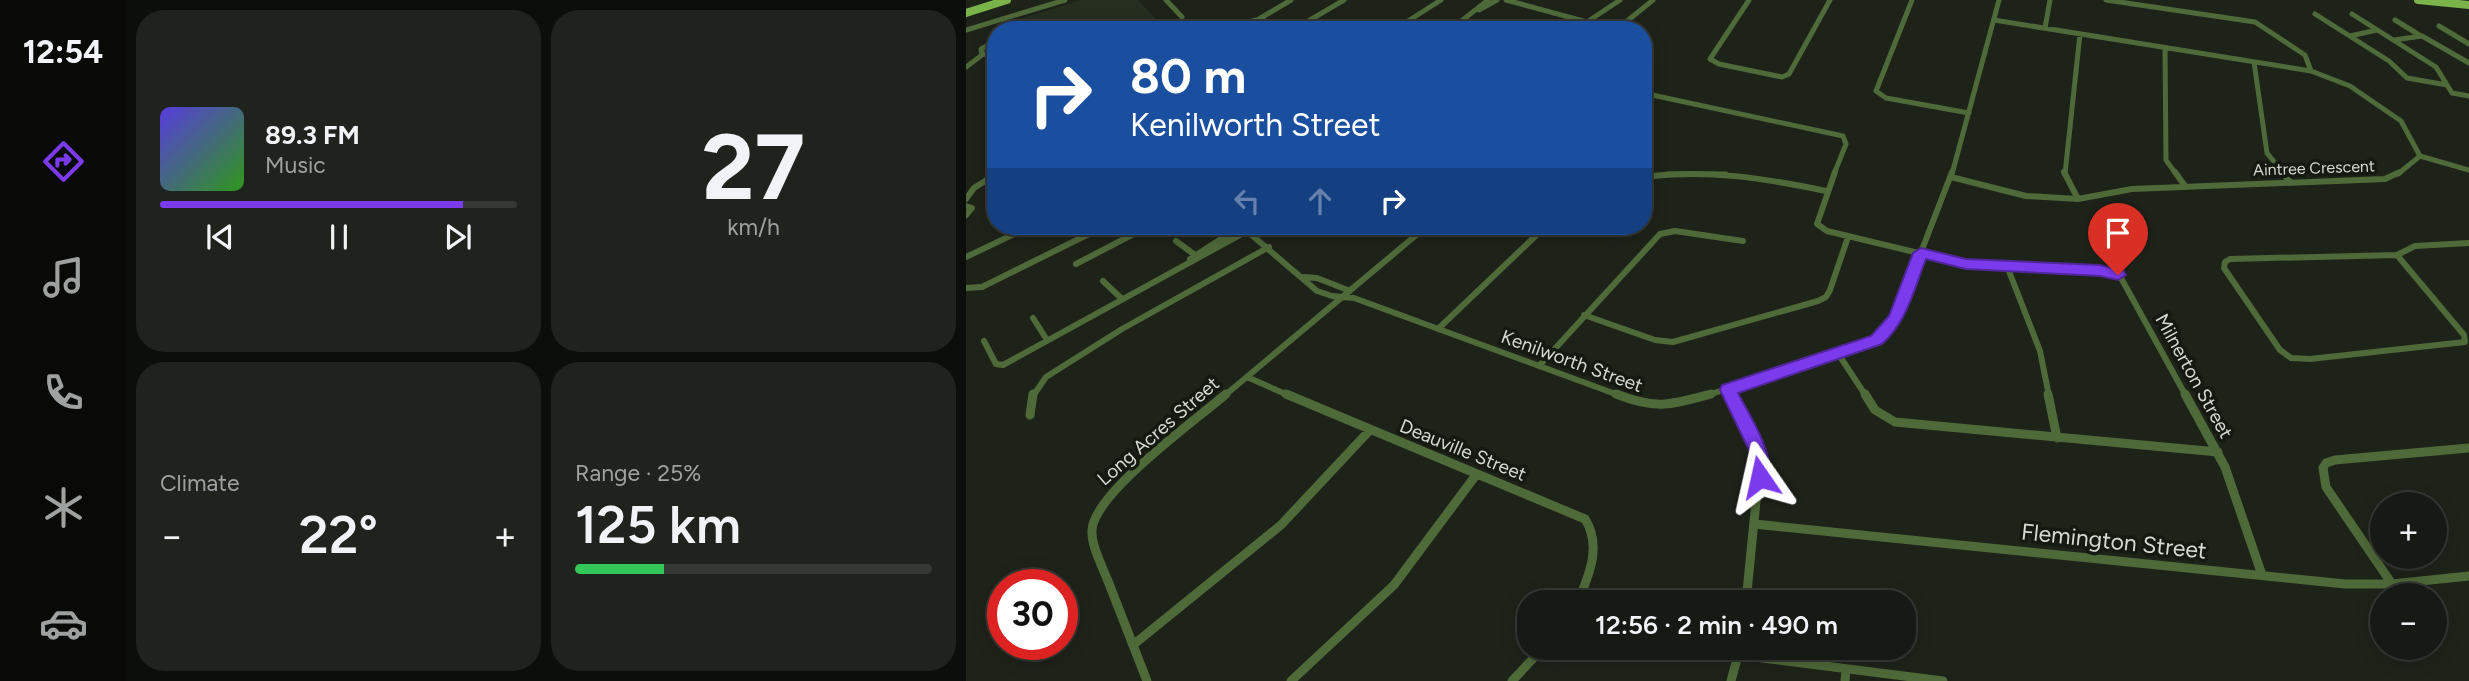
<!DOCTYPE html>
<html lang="en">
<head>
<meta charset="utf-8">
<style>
	body { margin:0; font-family:Figtree,sans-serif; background:#1f231d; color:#f1f3f6; height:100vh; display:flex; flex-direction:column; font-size:26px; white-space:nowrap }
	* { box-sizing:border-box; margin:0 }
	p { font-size:23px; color:#9ea1a0 }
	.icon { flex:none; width:38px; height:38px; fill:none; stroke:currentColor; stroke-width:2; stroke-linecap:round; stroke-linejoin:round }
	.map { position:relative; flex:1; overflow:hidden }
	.panel { display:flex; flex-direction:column; gap:10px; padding:10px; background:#0c0e0b; width:840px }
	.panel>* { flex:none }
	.top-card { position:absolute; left:21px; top:21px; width:665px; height:214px; border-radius:28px; box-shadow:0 4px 18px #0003,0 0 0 2px #353834; background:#1a4fa0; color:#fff; overflow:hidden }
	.buttons { position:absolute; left:1404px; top:492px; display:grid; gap:14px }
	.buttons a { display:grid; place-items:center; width:77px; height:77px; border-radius:50%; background:#161a14; box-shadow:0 4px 18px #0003,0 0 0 2px #353834; font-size:35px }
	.speed { position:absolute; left:21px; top:569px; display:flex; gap:14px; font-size:35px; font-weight:700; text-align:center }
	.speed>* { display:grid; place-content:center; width:91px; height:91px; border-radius:50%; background:#161a14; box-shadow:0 4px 18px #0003,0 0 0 2px #353834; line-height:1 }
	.speed .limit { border:10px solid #d22; background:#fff; color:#111 }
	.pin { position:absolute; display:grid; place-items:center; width:60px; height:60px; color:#fff; margin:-72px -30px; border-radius:50% 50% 50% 0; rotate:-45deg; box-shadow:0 0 7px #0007 }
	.pin .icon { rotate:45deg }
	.me { position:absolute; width:77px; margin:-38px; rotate:349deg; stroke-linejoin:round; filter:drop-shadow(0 0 5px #0008) }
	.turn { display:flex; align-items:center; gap:24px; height:147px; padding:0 28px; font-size:32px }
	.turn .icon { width:91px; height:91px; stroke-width:2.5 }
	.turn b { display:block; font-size:49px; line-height:60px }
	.lanes { display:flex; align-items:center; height:66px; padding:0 28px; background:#0003; justify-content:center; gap:35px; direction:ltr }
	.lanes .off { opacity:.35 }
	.big { font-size:52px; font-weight:600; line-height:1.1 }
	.panel .card { flex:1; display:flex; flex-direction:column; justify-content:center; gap:10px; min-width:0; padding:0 24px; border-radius:28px; background:#1f231d }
	.panel .dial { align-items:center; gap:0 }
	.dial b { font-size:91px; line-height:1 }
	.song { display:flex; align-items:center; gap:21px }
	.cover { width:84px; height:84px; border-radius:10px; background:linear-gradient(135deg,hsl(250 70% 55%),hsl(110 70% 35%)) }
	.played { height:7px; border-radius:4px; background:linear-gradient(90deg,#7c3aed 85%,#353834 85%) }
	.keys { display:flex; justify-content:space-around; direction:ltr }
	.heat { display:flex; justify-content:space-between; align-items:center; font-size:38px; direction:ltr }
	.charge { height:10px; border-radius:5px; background:linear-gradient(90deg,#34c759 25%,#353834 0) }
	.panel .tiles { flex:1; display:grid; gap:10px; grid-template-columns:repeat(2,1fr) }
	.trip { position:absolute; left:551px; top:590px; width:399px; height:70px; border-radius:28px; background:#161a14; box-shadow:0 4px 18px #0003,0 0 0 2px #353834; font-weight:600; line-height:70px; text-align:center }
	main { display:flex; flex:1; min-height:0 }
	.tab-bar { display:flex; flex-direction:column; width:126px; justify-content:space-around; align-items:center; background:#090a08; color:#9ea1a0 }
	.tab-bar .icon { width:49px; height:49px }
	.tab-bar .on { color:#7c3aed }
	.tab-bar b { font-size:32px; color:#f1f3f6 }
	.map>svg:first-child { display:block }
</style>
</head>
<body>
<main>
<nav class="tab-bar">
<b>12:54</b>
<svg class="icon on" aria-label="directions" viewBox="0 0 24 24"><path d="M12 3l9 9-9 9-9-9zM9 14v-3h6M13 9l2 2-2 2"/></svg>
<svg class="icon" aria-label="music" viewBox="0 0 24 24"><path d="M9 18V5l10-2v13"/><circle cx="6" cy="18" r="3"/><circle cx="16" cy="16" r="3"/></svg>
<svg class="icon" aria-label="phone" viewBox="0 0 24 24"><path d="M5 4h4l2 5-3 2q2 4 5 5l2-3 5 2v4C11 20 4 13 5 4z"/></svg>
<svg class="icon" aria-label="climate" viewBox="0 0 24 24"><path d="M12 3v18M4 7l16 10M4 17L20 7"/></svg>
<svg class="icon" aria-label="car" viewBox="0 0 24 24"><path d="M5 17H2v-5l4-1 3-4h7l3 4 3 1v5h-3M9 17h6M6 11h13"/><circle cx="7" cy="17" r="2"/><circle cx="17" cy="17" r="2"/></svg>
</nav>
<section class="panel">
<div class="tiles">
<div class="card">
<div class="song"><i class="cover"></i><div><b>89.3 FM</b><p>Music</p></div></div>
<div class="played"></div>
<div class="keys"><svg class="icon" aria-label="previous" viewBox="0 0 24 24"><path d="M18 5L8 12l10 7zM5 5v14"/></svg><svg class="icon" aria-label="pause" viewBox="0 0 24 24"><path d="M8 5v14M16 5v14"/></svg><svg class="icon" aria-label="next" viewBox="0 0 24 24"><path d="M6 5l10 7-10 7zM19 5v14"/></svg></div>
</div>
<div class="card dial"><b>27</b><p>km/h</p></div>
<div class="card"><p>Climate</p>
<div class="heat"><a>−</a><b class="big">22°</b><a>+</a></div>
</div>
<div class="card"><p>Range · 25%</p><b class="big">125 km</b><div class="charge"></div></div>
</div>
</section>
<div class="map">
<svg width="1503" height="681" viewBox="0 0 1503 681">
	<rect width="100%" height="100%" fill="#1e231a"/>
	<path fill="#252e1f" d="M 115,0 L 172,0 L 200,30 L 54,30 L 44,22 Z"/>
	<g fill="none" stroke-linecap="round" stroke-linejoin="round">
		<path stroke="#4f6a39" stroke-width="5" d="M 200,0 L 216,17
			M 540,0 L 621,22 L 654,0
			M 783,0 L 744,59 L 753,64 L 816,77 L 823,74 L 864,0
			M 946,0 L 910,91 L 920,98 L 1003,113
			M 1140,0 L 1289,22 L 1339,55 L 1345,71
			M 513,10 L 531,0
			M 1349,14 L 1423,61 L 1441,78 L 1481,85
			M 1386,14 L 1470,67 L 1486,93 L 1503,96
			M 36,19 L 47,30
			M 293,19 L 325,0
			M 295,19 L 299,21 L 297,24 L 285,25 L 286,21 Z
			M 1028,20 L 1345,71 L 1384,86 L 1435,121 L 1454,156 L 1432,174
			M 1429,20 L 1455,36
			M 494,23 L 515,28
			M 1473,26 L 1503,44
			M 1079,28 L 1084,0
			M 0,30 L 99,0
			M 237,30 L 247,25 L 259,25 L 259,30
			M 327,30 L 378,0
			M 428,30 L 475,0
			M 484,30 L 522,0
			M 650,30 L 687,0
			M 1384,36 L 1411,30
			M 1428,40 L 1456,36 L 1503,63
			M 1199,48 L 1200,160 L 1210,174
			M 16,55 L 15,49 L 30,41
			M 1288,62 L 1301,153 L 1318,174
			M 0,67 L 16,55 L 30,50
			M 677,93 L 877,136 L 880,144 L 868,174
			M 677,155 L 684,137
			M 1454,156 L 1503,170
			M 701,174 L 760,174
			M 986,174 L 1033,0
			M 1099,174 L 1114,34"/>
		<path stroke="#4f6a39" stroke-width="6" d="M 869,172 L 851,224 L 861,231 L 994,263 L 1134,270 L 1154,276 L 1220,396
			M 1098,172 L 1112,199
			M 1209,172 L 1219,186
			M 1316,172 L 1325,183
			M 677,177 C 740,169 798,178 860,191
			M 985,177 L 1060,196 L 1112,199 L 1166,189 L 1419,179 L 1434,172
			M 0,199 L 8,188 L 30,174
			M 0,206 L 6,208 L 0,215
			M 275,226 L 351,291 L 366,296 L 388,298 L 655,396
			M 345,226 L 359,226
			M 210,241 L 229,255
			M 1431,255 L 1498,335 L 1499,342 L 1344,359 L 1325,358 L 1314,350 L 1258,268 L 1259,262 L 1264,259 Z
			M 1431,255 L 1449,246 L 1503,243
			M 0,257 L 65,226
			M 224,259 L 275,226
			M 110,264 L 183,226
			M 1041,266 L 1074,351 L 1083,396
			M 337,277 L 351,278 L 384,291
			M 137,281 L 156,299
			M 0,288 L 16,287 L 139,226
			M 618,315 L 689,340 L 707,342 L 852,301 L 860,297 L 864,290 L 882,237
			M 67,318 L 81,340
			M 472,329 L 580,226
			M 18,341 L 30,364 L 37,365 L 281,231
			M 873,355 L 900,396
			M 573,366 L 694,234 L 709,231 L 777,241
			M 281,377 L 324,396
			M 762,390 L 765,396
			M 67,396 L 80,377 L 156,329 L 303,247
			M 258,396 L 461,226
			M 738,396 L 873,355 L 911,340 L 922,330 L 930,317 L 986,172"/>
		<path stroke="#4f6a39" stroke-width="9" d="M 320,394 L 619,519 C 636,546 623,575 612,602
			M 650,394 C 691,410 704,405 745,394
			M 764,394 L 792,451 L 794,461 L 780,602
			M 899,394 L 909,410 L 929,422 L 1252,452
			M 1082,394 L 1091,438
			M 1219,394 L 1259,467 L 1296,575
			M 64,415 L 67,394
			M 788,524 L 1379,584 L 1426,584 L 1503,576
			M 1426,584 L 1360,487 L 1357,468 L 1360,463 L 1369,460 L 1503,448
			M 167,645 L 315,525 L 403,431
			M 773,655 L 977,681
			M 181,681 C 168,648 155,614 142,581 C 136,566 125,545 126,530 C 128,493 230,420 260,394
			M 325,681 L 428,585 L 510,475
			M 546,681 L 577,648
			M 765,681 L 774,648
			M 879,681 L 880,669"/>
		<path stroke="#7ab349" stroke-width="8" d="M 1452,0 L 1503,5
			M 0,13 L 41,0"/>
	</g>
	<path fill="#7c3aed" stroke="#51269a" stroke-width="2" d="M 955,248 L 1000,259 L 1134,265 L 1158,271 L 1160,275 L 1152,280 L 1134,276 L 1000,269 L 960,259 C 948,289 941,322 916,344 L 772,393 C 783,415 812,458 801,482 L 794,484 L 788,482 L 784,452 L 754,390 L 756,385 L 905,336 L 923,316 L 947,253 Z"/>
	<g text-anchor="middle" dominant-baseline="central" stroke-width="7" stroke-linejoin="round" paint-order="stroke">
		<g font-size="16" fill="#d5d9d2" stroke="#141a11">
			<text transform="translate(1348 168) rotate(-2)">Aintree Crescent</text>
		</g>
		<g font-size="19" fill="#d5d9d2" stroke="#141a11">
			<text transform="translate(606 361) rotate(20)">Kenilworth Street</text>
			<text transform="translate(1228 376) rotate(61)">Milnerton Street</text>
			<text transform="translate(192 431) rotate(-41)">Long Acres Street</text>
			<text transform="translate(497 450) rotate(22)">Deauville Street</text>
		</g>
		<g font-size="23" fill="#d5d9d2" stroke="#141a11">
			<text transform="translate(1148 541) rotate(6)">Flemington Street</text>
		</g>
	</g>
</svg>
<div class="buttons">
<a>+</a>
<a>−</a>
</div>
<div class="speed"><div class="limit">30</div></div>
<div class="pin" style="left:1152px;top:275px;background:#d93025"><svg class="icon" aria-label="arrive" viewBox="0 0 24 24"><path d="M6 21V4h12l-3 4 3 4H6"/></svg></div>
<svg class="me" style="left:794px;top:477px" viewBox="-20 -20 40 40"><path d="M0-17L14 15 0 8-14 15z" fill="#7c3aed" stroke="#fff" stroke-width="4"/></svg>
<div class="trip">12:56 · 2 min · 490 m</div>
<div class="top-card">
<div class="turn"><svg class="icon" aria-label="right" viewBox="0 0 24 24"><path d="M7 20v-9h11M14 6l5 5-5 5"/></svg><div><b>80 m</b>Kenilworth Street</div></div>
<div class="lanes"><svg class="icon off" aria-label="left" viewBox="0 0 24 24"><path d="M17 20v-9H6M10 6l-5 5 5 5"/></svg><svg class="icon off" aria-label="ahead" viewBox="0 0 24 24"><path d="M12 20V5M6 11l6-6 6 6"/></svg><svg class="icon" aria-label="right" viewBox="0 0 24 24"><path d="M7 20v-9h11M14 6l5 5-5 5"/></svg></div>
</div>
</div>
</main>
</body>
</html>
